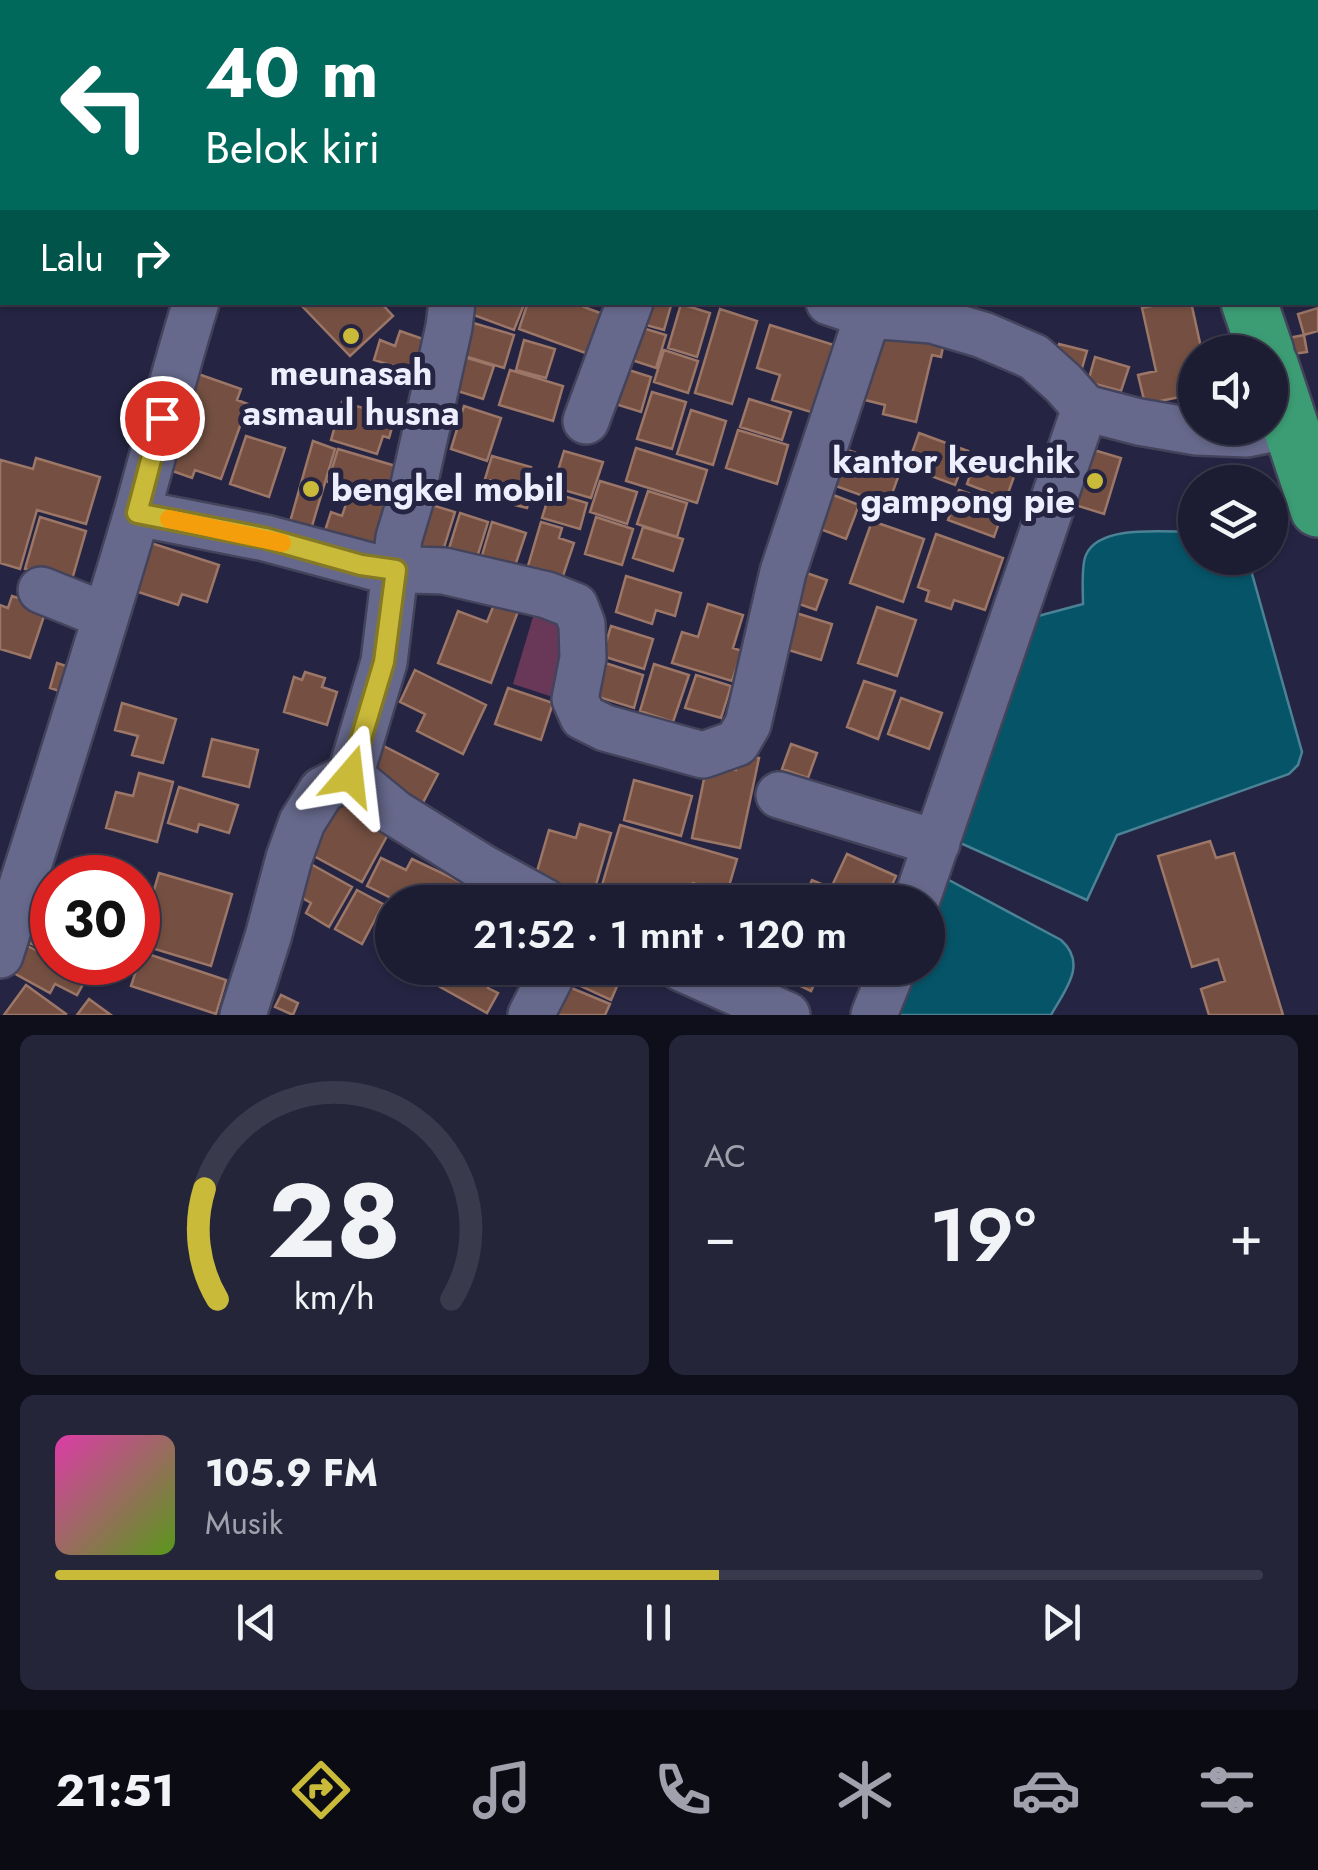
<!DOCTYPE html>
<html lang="id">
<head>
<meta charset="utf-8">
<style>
	body { margin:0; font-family:Jost,sans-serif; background:#25253a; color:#f1f3f6; height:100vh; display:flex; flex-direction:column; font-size:38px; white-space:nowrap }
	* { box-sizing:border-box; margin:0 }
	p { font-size:32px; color:#a0a1ac }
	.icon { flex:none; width:55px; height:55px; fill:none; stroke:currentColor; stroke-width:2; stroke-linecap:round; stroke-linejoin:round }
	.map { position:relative; height:1015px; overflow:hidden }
	.drawer { display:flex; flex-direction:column; gap:20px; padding:20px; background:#0f0f1c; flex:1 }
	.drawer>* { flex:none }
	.guide { position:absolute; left:0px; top:0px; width:1320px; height:305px; box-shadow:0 2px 8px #0004,0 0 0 2px #3a3a4d; background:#00695c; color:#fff; overflow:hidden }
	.controls { position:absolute; left:1178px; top:335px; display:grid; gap:20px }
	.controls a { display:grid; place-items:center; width:110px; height:110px; border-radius:50%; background:#1c1c32; box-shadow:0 2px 8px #0004,0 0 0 2px #3a3a4d; font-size:50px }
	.speed { position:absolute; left:30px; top:855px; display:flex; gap:20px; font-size:50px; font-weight:700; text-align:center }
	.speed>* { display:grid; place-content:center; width:130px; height:130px; border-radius:50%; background:#1c1c32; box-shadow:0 2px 8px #0004,0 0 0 2px #3a3a4d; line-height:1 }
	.speed .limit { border:15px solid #d22; background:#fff; color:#111 }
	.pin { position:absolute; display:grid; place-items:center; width:85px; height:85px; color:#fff; margin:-42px; border:5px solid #fff; border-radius:50%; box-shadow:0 2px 10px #0007 }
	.me { position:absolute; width:110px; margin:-55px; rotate:17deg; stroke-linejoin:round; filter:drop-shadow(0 0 8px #0008) }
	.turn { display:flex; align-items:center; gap:35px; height:210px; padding:0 40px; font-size:45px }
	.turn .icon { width:130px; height:130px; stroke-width:2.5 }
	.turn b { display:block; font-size:70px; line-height:85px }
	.then { display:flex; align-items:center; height:95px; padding:0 40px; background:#0003; gap:20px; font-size:38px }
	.big { font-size:75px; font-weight:600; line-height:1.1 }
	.drawer .card { flex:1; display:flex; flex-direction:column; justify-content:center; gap:15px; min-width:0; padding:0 35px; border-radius:15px; background:#25253a }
	.drawer .dial { align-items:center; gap:0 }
	.dial svg { height:260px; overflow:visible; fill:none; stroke:#3a3a4d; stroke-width:7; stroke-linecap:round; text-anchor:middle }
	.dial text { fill:#f1f3f6; stroke:none }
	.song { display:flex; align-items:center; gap:30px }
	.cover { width:120px; height:120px; border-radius:15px; background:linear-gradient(135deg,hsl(320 70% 55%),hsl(90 70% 35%)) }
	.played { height:10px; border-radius:5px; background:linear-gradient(90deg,#caba3a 55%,#3a3a4d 55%) }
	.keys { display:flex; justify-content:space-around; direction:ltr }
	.heat { display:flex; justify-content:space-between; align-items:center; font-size:55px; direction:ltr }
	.drawer .tiles { flex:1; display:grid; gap:20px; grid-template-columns:1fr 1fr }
	.card:last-child { grid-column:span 2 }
	.trip { position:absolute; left:375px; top:885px; width:570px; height:100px; border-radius:50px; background:#1c1c32; box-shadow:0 2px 8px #0004,0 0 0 2px #3a3a4d; font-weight:600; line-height:100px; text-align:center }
	.dock { display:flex; height:160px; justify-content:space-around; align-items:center; background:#0b0b14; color:#a0a1ac }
	.dock .icon { width:70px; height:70px }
	.dock .current { color:#caba3a }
	.dock b { font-size:45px; color:#f1f3f6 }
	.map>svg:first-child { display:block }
</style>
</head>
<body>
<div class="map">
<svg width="1318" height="1015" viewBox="0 0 1318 1015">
	<rect width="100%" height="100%" fill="#252543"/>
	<path fill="#693858" d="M 538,600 L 561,616 L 562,700 L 513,684 Z"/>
	<path fill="#065468" stroke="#4b8295" stroke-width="2.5" d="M 1193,532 L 1195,532 L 1195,558 L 1243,558 L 1249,563 L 1302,752 L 1298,765 L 1289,774 L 1117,835 L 1087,900 L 938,833 L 1023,620 L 1083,604 C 1083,591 1081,565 1086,555 C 1099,524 1165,532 1193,532 Z
		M 947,879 L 1061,940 C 1088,964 1065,990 1051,1015 L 888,1015 L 906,968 L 928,968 L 928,913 Z"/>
	<path fill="#755042" stroke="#9c7667" stroke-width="2.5" d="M 252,0 L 347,0 L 346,2 L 251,2 Z
		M 500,0 L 572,0 L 571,2 L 499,2 Z
		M 308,302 L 380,302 L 393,316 L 350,356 L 303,307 Z
		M 475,302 L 525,302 L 514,330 L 471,314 Z
		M 528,302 L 586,302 L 584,307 L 603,314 L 588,354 L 519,329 Z
		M 641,302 L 672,302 L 664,330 L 635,322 Z
		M 1170,302 L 1191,302 L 1202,352 L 1195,352 L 1195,394 L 1145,404 L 1138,375 L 1156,371 L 1142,308 Z
		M 681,304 L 710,313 L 697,357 L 668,348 Z
		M 1318,308 L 1318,331 L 1304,335 L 1298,314 Z
		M 720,309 L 757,321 L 732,404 L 695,393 Z
		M 470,322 L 514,335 L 504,368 L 461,355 Z
		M 623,322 L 666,335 L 656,368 L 613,354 Z
		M 883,323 L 945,337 L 941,357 L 932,355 L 916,422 L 883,414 L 885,405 L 857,398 Z
		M 770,325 L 834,345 L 814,413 L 772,400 L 780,375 L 757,368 Z
		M 400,331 L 426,340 L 416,373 L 374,360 L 380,340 L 395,346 Z
		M 1304,335 L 1307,352 L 1286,355 L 1283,339 Z
		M 524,340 L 555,349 L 546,378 L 516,370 Z
		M 1059,344 L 1087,351 L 1080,375 L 1053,367 Z
		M 664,350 L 698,361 L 688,393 L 654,382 Z
		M 461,356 L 494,366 L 483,399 L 451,389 Z
		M 1095,357 L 1129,367 L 1121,391 L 1088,382 Z
		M 610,364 L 651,377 L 641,412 L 599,399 Z
		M 184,369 L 241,389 L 237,400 L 248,404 L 221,479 L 195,470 L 192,478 L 161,467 Z
		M 510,370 L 563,386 L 553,421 L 499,405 Z
		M 652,392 L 686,402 L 672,449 L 637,439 Z
		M 749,399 L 791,412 L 782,440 L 740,427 Z
		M 342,402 L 395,417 L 389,438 L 383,436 L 377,454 L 331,440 Z
		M 464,406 L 501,418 L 487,461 L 451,449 Z
		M 691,410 L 726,421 L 713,465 L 677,454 Z
		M 738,430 L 788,445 L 777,484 L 726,468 Z
		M 919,433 L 968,451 L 955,485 L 907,467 Z
		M 246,436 L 285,448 L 269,497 L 230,484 Z
		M 313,441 L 335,449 L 309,536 L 288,529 Z
		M 636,448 L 707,470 L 697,503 L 626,481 Z
		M 1087,448 L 1121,458 L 1104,514 L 1069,503 Z
		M 338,449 L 399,467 L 385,559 L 322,540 L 331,512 L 342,516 L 351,489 L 328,482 Z
		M 845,449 L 901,469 L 888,505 L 833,485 Z
		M 564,451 L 603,462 L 591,498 L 553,487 Z
		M 978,453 L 1017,468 L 1006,499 L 967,484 Z
		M 492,456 L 531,467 L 526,487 L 508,482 L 504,495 L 490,491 L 493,481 L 485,479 Z
		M 36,458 L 100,477 L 86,524 L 37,510 L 20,569 L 0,563 L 0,464 L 1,460 L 33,469 Z
		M 600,481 L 637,492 L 627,524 L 590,512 Z
		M 519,489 L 531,492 L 527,508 L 515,505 Z
		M 959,490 L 1005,506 L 994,537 L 948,520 Z
		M 648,491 L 687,503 L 677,537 L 637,524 Z
		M 823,491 L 859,505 L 846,539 L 810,525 Z
		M 550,492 L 587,503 L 580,529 L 542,518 Z
		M 428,504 L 455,512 L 441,557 L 414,549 Z
		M 460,513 L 488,522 L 475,564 L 447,555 Z
		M 40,517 L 86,531 L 71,583 L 25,569 Z
		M 596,517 L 633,529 L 622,565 L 585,554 Z
		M 872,521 L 924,539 L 903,602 L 850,583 Z
		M 492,522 L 526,533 L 514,569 L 481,559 Z
		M 541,522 L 562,528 L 559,538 L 574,543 L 563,576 L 528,566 Z
		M 643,527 L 683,539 L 673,571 L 633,558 Z
		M 936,534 L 1003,558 L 985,610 L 954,600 L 951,609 L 926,601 L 929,591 L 918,587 Z
		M 151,543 L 219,565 L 207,602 L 182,594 L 178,605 L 135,591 Z
		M 795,569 L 827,580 L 816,610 L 785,599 Z
		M 626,576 L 681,593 L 675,616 L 656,610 L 652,624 L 616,612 Z
		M 12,596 L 47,607 L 30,658 L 0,649 L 0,605 L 8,608 Z
		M 497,597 L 520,606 L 491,683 L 438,663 L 458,611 L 487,622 Z
		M 708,604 L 743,615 L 733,648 L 742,651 L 732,681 L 672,663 L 682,632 L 698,637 Z
		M 877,607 L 916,620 L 897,676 L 858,663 Z
		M 796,613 L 832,624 L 821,660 L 785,649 Z
		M 611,626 L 653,639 L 644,669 L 602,656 Z
		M 599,661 L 643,675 L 634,708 L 589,694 Z
		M 57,663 L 72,668 L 65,693 L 50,688 Z
		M 654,664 L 689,675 L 673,722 L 640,711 Z
		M 415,670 L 486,705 L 463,754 L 417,731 L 425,714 L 400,702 Z
		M 305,672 L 325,678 L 322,687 L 337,692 L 327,725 L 284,712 L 294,677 L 302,680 Z
		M 696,675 L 731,686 L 721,718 L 685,708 Z
		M 864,681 L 895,691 L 878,739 L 847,727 Z
		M 508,688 L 553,703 L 541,740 L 495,724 Z
		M 901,698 L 942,713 L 929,749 L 888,734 Z
		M 122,703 L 176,719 L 163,763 L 132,755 L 138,736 L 115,730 Z
		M 212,739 L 258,750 L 249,787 L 203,776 Z
		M 376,742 L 438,774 L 418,812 L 362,768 Z
		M 791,744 L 817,753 L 808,778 L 782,769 Z
		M 739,754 L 759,758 L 740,848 L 692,838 L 707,764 L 736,770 Z
		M 139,773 L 173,782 L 157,842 L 106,828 L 116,792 L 133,796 Z
		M 634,780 L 692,796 L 681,836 L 624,820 Z
		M 179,787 L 238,805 L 229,833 L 199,824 L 197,832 L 168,823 Z
		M 341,797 L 393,825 L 362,882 L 310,854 Z
		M 580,824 L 611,833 L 591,902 L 564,902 L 531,892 L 549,830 L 576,838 Z
		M 620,825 L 737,859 L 727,893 L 693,883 L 688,902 L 597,902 Z
		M 1210,841 L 1216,858 L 1234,853 L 1283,1015 L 1209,1015 L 1201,989 L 1225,981 L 1218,959 L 1192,967 L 1158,856 Z
		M 847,854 L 896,876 L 886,899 L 874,894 L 870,902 L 802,902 L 812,880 L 831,888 Z
		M 381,858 L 406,870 L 412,859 L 461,882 L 451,902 L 399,902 L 367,886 Z
		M 309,863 L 352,887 L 329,927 L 306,913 L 311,903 L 292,892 Z
		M 159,873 L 232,894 L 211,966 L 138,944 Z
		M 51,886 L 52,887 L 52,915 L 42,911 Z
		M 357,890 L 383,904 L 362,944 L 335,929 Z
		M 25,921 L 52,935 L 52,954 L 17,937 Z
		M 24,944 L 52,959 L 52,962 L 59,962 L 87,977 L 77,995 L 55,984 L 50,993 L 10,971 Z
		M 142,952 L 226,980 L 216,1014 L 131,986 Z
		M 80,962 L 124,962 L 120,976 Z
		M 395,968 L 428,968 L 421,981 Z
		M 444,968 L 487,968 L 497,973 L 488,988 L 498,993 L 487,1013 L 435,984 Z
		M 563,968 L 625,968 L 611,1000 L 559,976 Z
		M 772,968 L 822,968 L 811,991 L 770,971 Z
		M 557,982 L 610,1004 L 605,1015 L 547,1015 Z
		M 26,985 L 66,1014 L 65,1015 L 4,1015 Z
		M 281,995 L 298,1003 L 293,1015 L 275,1007 Z
		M 89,999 L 111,1015 L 77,1015 Z"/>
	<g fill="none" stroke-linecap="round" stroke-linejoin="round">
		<g stroke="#44435c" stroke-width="50">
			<path id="minor" d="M 685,0 L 691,2
				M 104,2 L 105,0
				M 430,2 L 431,0
				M 920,2 L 921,0
				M 0,254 L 2,249
				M 829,302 L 868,315 L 932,320 L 983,335 L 1034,357 L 1064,384 L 1085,408 L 1139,422 L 1197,432 L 1247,434 L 1291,425
				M 586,421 L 630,302
				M 137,513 L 265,538 L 381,569 L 444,571 L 547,595 L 575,606 L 582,624 L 583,658 L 575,699 L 583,717 L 605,728 L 703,755 L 737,743 L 748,724 L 783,572 L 868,315
				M 41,590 L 106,616
				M 350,776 L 395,813 L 485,869 L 545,902
				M 779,795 L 937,843
				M 916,902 L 1085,408
				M 0,955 C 46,809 93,663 136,516 C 156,445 174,373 196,302
				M 681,968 L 787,1015
				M 243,1015 L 268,937 L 289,858 L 302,822 L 322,790 L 350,776 L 384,662 L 399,538 L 411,498 L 449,327 L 452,302
				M 531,1015 L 555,968
				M 874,1015 L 893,968"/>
		</g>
		<g stroke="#44435c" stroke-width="60">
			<path id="highway" d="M 1147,0 L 1148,2
				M 1249,302 L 1266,352
				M 1270,364 L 1318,509"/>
		</g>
		<use href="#minor" stroke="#67698c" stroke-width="45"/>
		<use href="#highway" stroke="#3c9d74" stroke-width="55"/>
	</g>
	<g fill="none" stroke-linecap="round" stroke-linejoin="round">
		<g stroke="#837926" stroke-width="25">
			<path id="route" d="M 162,418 L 137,513 L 265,538 L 361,565 L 396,570 L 384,662 L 350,776"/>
		</g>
		<use href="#route" stroke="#caba3a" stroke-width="18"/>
		<path stroke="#f59e0b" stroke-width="18" d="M 169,519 L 282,543"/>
	</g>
	<g fill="#caba3a" stroke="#252543" stroke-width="4">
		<circle cx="351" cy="336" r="10"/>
		<circle cx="1095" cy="481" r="10"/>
		<circle cx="311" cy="489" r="10"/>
	</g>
	<g text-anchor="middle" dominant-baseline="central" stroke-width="10" stroke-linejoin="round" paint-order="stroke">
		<g font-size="35" font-weight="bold" fill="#edeefe" stroke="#252543">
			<text x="351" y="373">meunasah<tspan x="351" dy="40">asmaul husna</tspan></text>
			<text x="1075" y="461" text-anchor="end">kantor keuchik<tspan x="1075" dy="40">gampong pie</tspan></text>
			<text x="331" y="489" text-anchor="start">bengkel mobil</text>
		</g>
	</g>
</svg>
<div class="controls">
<a><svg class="icon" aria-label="sound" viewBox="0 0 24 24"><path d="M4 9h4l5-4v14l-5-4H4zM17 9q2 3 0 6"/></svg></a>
<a><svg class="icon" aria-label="layers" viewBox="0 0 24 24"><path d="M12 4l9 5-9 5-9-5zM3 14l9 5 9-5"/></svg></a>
</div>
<div class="speed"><div class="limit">30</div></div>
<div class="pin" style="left:162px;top:418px;background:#d93025"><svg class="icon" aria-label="arrive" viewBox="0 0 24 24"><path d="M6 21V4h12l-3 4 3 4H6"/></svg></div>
<svg class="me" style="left:350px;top:776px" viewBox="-20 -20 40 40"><path d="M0-17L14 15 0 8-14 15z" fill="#caba3a" stroke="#fff" stroke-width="4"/></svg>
<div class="trip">21:52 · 1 mnt · 120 m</div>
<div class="guide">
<div class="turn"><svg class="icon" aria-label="left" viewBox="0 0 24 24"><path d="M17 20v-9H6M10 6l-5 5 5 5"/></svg><div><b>40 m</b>Belok kiri</div></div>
<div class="then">Lalu<svg class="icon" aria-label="right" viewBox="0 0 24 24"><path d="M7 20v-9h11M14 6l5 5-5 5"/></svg></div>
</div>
</div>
<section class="drawer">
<div class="tiles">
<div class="card dial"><svg viewBox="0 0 100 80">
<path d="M14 69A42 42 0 1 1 86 69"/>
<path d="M14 69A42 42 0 0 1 10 35" stroke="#caba3a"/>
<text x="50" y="56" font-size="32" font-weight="700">28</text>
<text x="50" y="72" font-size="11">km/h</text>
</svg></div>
<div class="card"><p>AC</p>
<div class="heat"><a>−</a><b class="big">19°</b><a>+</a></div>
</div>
<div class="card">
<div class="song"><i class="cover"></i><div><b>105.9 FM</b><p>Musik</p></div></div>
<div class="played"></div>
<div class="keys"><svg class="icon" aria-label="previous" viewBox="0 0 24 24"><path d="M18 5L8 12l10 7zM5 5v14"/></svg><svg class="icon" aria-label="pause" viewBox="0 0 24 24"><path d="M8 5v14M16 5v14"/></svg><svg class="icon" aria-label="next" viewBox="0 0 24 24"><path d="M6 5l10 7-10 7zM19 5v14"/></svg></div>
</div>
</div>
</section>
<nav class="dock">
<b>21:51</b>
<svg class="icon current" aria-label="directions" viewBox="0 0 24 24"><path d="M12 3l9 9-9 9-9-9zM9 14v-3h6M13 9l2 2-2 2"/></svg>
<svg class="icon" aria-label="music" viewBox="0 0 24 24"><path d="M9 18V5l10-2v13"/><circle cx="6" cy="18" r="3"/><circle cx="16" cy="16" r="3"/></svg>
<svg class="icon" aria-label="phone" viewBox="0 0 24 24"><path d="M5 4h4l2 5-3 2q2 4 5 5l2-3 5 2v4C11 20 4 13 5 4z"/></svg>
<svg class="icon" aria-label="climate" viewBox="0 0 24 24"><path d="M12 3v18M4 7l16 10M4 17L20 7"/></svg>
<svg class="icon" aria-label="car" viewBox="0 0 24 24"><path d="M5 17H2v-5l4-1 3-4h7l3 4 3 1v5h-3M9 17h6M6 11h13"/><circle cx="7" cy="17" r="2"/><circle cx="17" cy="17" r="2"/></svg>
<svg class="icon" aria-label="filters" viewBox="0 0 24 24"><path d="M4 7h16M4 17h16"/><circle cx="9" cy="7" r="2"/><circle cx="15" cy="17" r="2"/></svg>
</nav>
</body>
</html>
